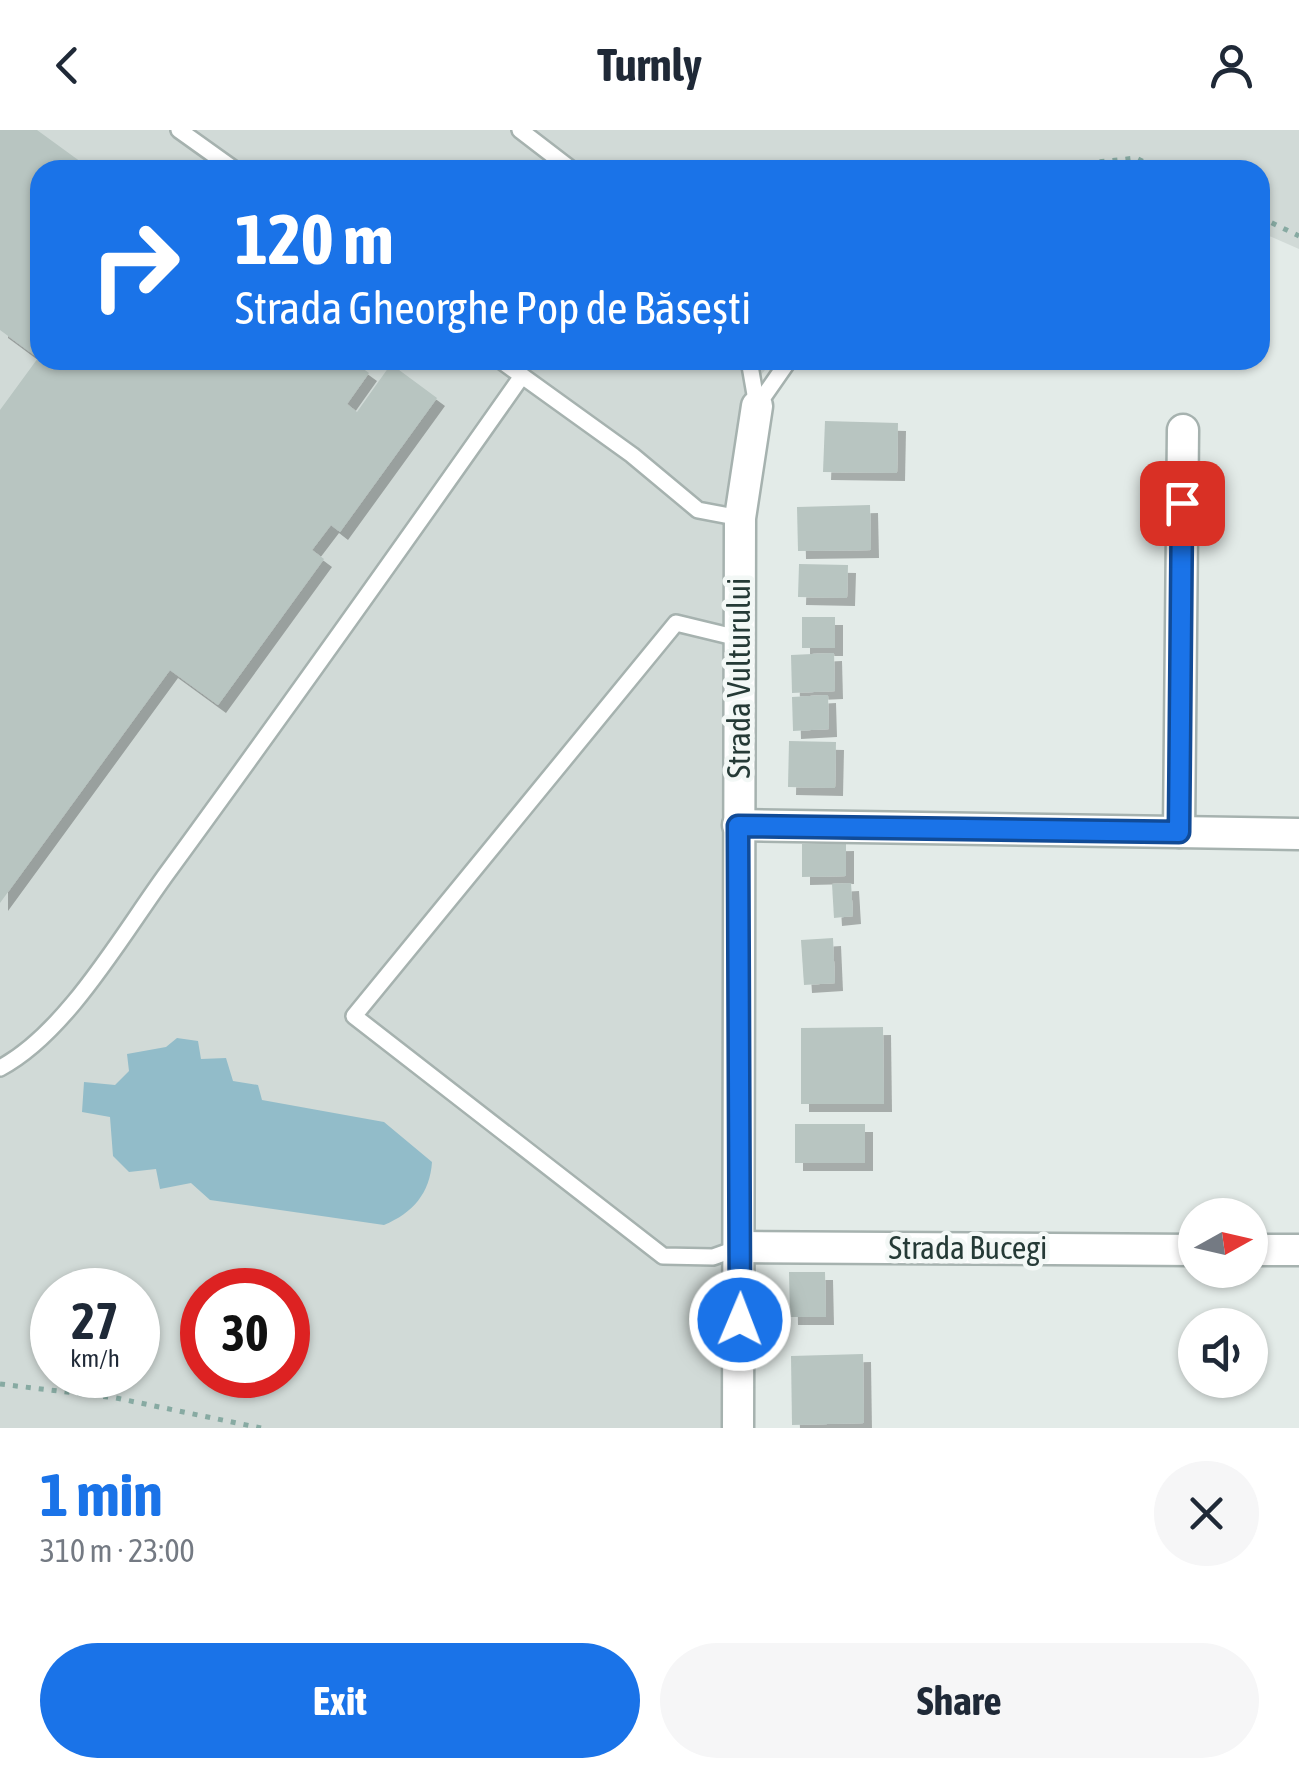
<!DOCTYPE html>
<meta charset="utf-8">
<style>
:root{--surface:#fff;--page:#f6f6f7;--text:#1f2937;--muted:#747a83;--accent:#1a73e8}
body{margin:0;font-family:"Asap Condensed",sans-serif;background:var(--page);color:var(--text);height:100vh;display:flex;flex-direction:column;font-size:38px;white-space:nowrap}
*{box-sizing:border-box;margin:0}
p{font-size:32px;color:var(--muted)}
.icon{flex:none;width:55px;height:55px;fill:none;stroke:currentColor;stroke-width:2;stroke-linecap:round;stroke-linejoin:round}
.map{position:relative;height:1298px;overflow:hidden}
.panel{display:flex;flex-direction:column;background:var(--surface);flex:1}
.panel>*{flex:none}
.hud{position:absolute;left:30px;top:30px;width:1240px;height:210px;border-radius:30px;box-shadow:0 2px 8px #0004;background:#1a73e8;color:#fff;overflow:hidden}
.needle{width:65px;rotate:82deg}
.fabs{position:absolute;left:1178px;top:1068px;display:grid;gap:20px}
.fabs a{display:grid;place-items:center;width:90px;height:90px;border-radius:50%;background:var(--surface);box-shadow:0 2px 8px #0004;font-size:50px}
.speed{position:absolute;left:30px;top:1138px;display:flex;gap:20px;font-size:50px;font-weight:700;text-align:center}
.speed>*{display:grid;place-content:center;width:130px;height:130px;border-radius:50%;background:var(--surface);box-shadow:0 2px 8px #0004;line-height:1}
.speed small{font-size:25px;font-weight:400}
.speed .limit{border:15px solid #d22;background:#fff;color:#111}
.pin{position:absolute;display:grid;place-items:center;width:85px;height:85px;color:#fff;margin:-42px;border-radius:20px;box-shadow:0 5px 15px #0006}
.me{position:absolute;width:110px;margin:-55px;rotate:1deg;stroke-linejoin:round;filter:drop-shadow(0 0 8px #0008)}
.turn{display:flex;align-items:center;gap:35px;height:210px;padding:0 40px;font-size:45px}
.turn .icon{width:130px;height:130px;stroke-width:2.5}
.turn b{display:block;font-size:70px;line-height:85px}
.round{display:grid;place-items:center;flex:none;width:105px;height:105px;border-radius:52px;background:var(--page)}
.summary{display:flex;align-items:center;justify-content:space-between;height:170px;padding:0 40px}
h1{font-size:60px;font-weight:700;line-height:75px;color:var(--accent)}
.action{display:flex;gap:20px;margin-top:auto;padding:20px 40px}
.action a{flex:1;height:115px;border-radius:60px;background:var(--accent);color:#fff;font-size:40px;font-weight:700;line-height:115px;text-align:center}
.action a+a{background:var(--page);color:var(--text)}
header{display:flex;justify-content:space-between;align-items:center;height:130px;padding:0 40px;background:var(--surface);font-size:45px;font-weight:700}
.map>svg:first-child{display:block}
.built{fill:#d1dad7;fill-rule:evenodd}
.water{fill:#92bcc9}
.building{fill:#b8c5c1;filter:url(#shadow)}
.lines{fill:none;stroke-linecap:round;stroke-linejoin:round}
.lane-casing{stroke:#a6b2af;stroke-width:20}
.street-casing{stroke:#a6b2af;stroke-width:35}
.path{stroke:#87aaa2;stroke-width:5;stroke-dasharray:5 8;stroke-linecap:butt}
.lane{stroke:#fff;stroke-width:15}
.street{stroke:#fff;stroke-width:30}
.route-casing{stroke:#114b97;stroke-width:25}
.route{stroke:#1a73e8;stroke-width:18}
.labels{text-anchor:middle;stroke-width:9;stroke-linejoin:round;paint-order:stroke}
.street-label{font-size:32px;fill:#253a36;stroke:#f3f8f6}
</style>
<header><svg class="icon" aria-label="back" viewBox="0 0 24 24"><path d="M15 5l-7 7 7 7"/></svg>Turnly<svg class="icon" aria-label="person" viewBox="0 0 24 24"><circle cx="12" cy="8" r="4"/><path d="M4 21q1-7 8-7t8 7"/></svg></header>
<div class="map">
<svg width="1299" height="1298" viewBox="0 0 1299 1298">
<defs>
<filter id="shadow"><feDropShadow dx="8" dy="8" stdDeviation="0" flood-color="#0004"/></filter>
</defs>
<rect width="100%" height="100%" fill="#e3ebe8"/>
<path class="built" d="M0 0H1299V119L1260 102V40H1123L1103 31 1073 40H40V230H773L742 269 738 1298H0ZM52 1160H138V1245H52ZM202 1160H288V1245H202Z"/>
<path class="water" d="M177 908 198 911 201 929 226 928 233 951 258 955 262 970 384 992 432 1032C430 1063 413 1083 384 1095L210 1070 191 1053 160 1059 156 1039 129 1042 113 1026 110 987 82 982 84 952 115 955 129 941 127 924 166 917Z"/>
<g class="building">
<path d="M0 0H37L92 40H40V230H351L369 243 347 274 357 282 391 234 437 268 340 402 331 395 312 420 324 429 218 575 170 540 0 773V280L38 228 0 200Z"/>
<path d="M825 291 898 293 897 343 823 342Z"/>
<path d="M870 375 871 420 798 421 797 377Z"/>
<path d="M799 434 848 435 847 468 798 467Z"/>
<rect x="802" y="487" width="33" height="31"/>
<path d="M834 523 835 561 792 563 791 525Z"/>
<path d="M828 565 829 599 793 601 792 567Z"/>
<path d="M789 611 836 612 835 658 788 657Z"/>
<path d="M846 713V746L802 747V714Z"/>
<path d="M851 753 853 786 834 788 832 754Z"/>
<path d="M833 808 835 853 804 855 801 810Z"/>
<path d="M883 897 884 974H801V898Z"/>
<rect x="795" y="994" width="70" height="39"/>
<path d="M789 1142H825L826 1187H790Z"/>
<path d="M863 1224 864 1293 792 1295 791 1226Z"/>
</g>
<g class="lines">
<defs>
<g id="lane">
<path d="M179 0 235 40"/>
<path d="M520 0 572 40"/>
<path d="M500 230 632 325 698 380 740 388"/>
<path d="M749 230 757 276"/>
<path d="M757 276 789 230"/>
<path d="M738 508 676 493 354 886 663 1126 713 1127 741 1117"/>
<path d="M0 938C68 902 124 801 170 739 289 576 406 411 522 246"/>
</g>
<g id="street">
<path d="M738 695 1299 704"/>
<path d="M1179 702 1183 300"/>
<path d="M741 1117 1195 1120"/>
<path d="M1250 1120H1299"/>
<path d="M738 1298 740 388 757 276"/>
</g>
</defs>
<use href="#lane" class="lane-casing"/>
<use href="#street" class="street-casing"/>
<g class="path">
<path d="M1022 40 1136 28 1161 40"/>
<path d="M1260 87 1299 106"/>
<path d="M0 1254 116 1268 261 1298"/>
</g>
<use href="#lane" class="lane"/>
<use href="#street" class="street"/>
</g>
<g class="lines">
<defs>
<path id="route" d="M740 1190 738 696 1179 702 1182 373"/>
</defs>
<use href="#route" class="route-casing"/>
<use href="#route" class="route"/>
</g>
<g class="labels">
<g class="street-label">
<text transform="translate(739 548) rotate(-90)" y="11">Strada Vulturului</text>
<text x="968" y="1129">Strada Bucegi</text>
</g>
</g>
</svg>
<div class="fabs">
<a><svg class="needle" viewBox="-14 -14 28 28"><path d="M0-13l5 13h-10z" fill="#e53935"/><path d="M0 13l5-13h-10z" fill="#747a83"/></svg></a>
<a><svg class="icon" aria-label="sound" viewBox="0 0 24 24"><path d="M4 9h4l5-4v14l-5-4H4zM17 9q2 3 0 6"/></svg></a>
</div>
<div class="speed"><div>27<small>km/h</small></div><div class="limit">30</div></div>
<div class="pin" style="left:1182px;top:373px;background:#d93025"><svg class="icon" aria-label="arrive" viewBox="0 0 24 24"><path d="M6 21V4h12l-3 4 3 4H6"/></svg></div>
<svg class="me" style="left:740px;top:1190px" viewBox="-20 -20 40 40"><circle r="17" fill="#1a73e8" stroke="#fff" stroke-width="3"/><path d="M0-11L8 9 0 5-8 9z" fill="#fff"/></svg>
<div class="hud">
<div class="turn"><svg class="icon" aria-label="right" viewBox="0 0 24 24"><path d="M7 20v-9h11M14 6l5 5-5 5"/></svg><div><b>120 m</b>Strada Gheorghe Pop de Băsești</div></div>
</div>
</div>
<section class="panel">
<div class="summary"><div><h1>1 min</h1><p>310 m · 23:00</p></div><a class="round"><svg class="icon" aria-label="close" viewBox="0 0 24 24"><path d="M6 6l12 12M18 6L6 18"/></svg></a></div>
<div class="action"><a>Exit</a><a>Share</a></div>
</section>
